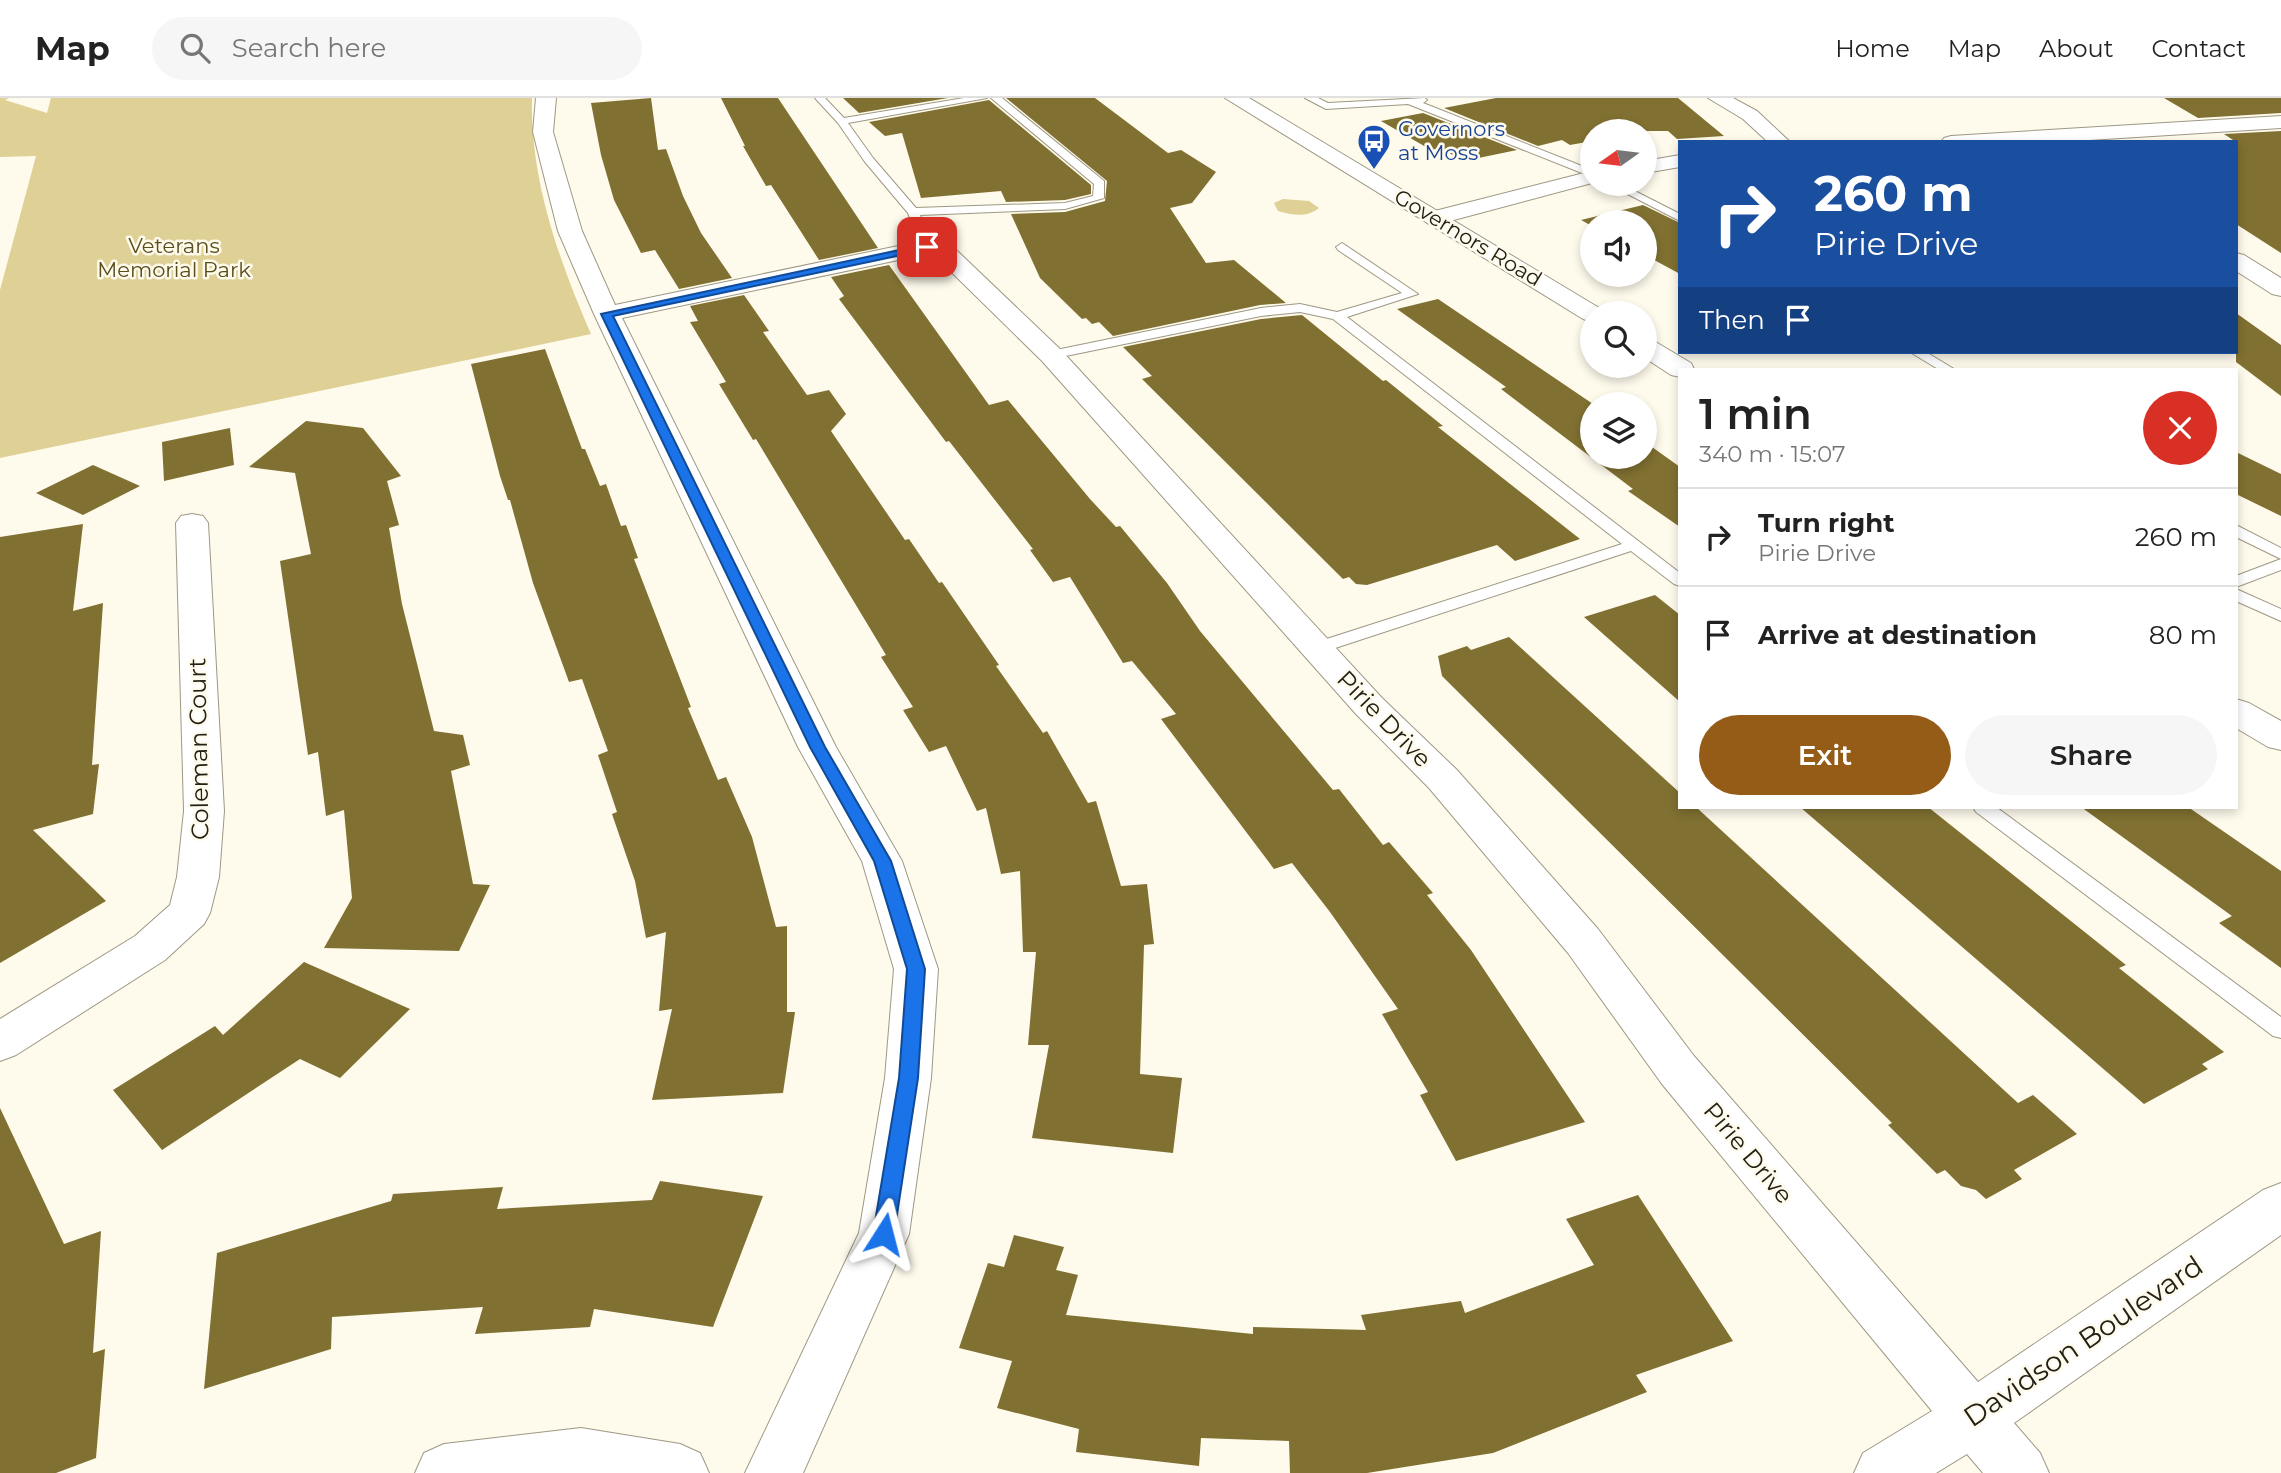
<!DOCTYPE html>
<meta charset="utf-8">
<style>
:root{--surface:#fff;--page:#f6f6f6;--text:#222;--muted:#767676;--line:#e0e0e0;--accent:#955c18}
body{margin:0;font-family:Montserrat,sans-serif;background:var(--page);color:var(--text);height:100vh;display:flex;flex-direction:column;font-size:26px;white-space:nowrap}
*{box-sizing:border-box;margin:0}
p{font-size:23px;color:var(--muted)}
.icon{flex:none;width:38px;height:38px;fill:none;stroke:currentColor;stroke-width:2;stroke-linecap:round;stroke-linejoin:round}
.map{position:relative;flex:1;overflow:hidden}
.details{position:absolute;left:1678px;top:270px;width:560px;height:441px;display:flex;flex-direction:column;background:var(--surface);border-radius:0px;box-shadow:0 4px 10px #0003}
.details>*{flex:none}
.hud{position:absolute;left:1678px;top:42px;width:560px;height:214px;border-radius:0px;box-shadow:0 4px 10px #0003;background:#1a4fa0;color:#fff;overflow:hidden}
.needle{width:46px;rotate:256deg}
.controls{position:absolute;left:1580px;top:21px;display:grid;gap:14px}
.controls a{display:grid;place-items:center;width:77px;height:77px;border-radius:50%;background:var(--surface);box-shadow:0 4px 10px #0003;font-size:35px}
.pin{position:absolute;display:grid;place-items:center;width:60px;height:60px;color:#fff;margin:-30px;border-radius:14px;box-shadow:0 4px 10px #0006}
.me{position:absolute;width:77px;margin:-38px;rotate:9deg;stroke-linejoin:round;filter:drop-shadow(0 0 5px #0008)}
.turn{display:flex;align-items:center;gap:24px;height:147px;padding:0 21px;font-size:32px}
.turn .icon{width:91px;height:91px;stroke-width:2.5}
.turn b{display:block;font-size:49px;line-height:60px}
.then{display:flex;align-items:center;height:66px;padding:0 21px;background:#0003;gap:14px;font-size:26px}
.round{display:grid;place-items:center;flex:none;width:74px;height:74px;border-radius:37px;background:var(--page)}
.overview{display:flex;align-items:center;justify-content:space-between;height:119px;padding:0 21px}
h1{font-size:42px;font-weight:600;line-height:52px}
.button{display:flex;gap:14px;margin-top:auto;padding:14px 21px}
.button a{flex:1;height:80px;border-radius:42px;background:var(--accent);color:#fff;font-size:28px;font-weight:600;line-height:80px;text-align:center}
.button a+a{background:var(--page);color:var(--text)}
ul{padding:0;list-style:none}
li{display:flex;align-items:center;gap:21px;height:98px;padding:0 21px;border-top:2px solid var(--line)}
li div{flex:1}
li b{display:block;font-size:26px}
li em{font-style:normal}
header{display:flex;align-items:center;gap:42px;box-sizing:border-box;height:98px;padding:0 35px;background:var(--surface);border-bottom:2px solid var(--line)}
header strong{font-size:33px}
nav{display:flex;gap:38px;margin-inline-start:auto;font-size:24px}
.search{width:490px;height:63px;background:var(--page);display:flex;align-items:center;gap:18px;box-sizing:border-box;padding:0 24px;border-radius:38px;color:var(--muted);font-size:26px}
.map>svg:first-child{display:block}
.green{fill:#dfd096}
.building{fill:#807031}
.lines{fill:none;stroke-linecap:round;stroke-linejoin:round}
.lane-casing{stroke:#9e9883;stroke-width:2}
.street-casing{stroke:#9e9883;stroke-width:2}
.secondary-casing{stroke:#9e9883;stroke-width:2}
.lane{fill:#fff;fill-rule:evenodd}
.street{fill:#fff;fill-rule:evenodd}
.secondary{fill:#fff;fill-rule:evenodd}
.route{fill:#1a73e8;stroke:#114b97;stroke-width:2}
.labels{text-anchor:middle;stroke-width:5;stroke-linejoin:round;paint-order:stroke}
.far-transit-label{font-size:21px;fill:#164399;stroke:#fefaec;text-anchor:start}
.far-street-label{font-size:21px;fill:#232018;stroke:#fefaec}
.far-park-label{font-size:21px;fill:#5a4e1d;stroke:#fefaec}
.street-label{font-size:24px;fill:#232018;stroke:#fefaec}
.near-street-label{font-size:28px;fill:#232018;stroke:#fefaec}
</style>
<header>
<strong>Map</strong>
<div class="search"><svg class="icon" aria-label="search" viewBox="0 0 24 24"><circle cx="10" cy="10" r="6"/><path d="M15 15l6 6"/></svg>Search here</div>
<nav><a>Home</a><a>Map</a><a>About</a><a>Contact</a></nav>
</header>
<div class="map">
<svg width="2281" height="1375" viewBox="0 0 2281 1375">
<rect width="100%" height="100%" fill="#fefaec"/>
<g class="green">
<path d="M0 0H9L5 2 47 15 51 0H532C530 81 559 163 591 236L0 360V192L36 58 0 59Z"/>
<path d="M1283 101 1309 103 1319 110C1306 120 1293 117 1278 113L1274 105Z"/>
</g>
<g class="building">
<path d="M651 0 658 52 666 51 683 98 701 135 732 180 679 191 655 152 641 155 614 102 601 57 591 5Z"/>
<path d="M721 0H778L878 150 819 162 771 87 766 88 743 48H745Z"/>
<path d="M843 0H948L859 15Z"/>
<path d="M1006 0H1095L1168 55 1181 52 1216 74 1192 105 1170 110 1206 165 1234 162 1286 205 1260 207 1113 238 1099 224 1092 226 1086 220 1082 221 1040 180 1011 116 1065 114 1105 103 1107 83Z"/>
<path d="M1496 0H1678L1724 38 1677 41 1668 33H1592V43L1570 47 1562 42 1538 48 1444 10Z"/>
<path d="M2164 0H2281V15L2198 20Z"/>
<path d="M989 2 1091 87V96L1065 102 1006 104 1001 93 921 100 902 35 885 38 869 24Z"/>
<path d="M1423 15 1517 52 1464 63 1440 50 1431 52 1381 23Z"/>
<path d="M2281 33V155L2236 126V44L2224 36Z"/>
<path d="M1643 107 1680 125V176L1645 157V124H1592V128L1581 122Z"/>
<path d="M889 167 989 307 1008 302 1090 401 1116 429 1120 428 1167 485 1200 533 1333 692 1339 691 1383 747 1389 744 1433 795 1427 797 1471 852 1585 1024 1456 1063 1420 997 1428 994 1382 916 1398 911 1330 814 1292 765 1274 771 1161 621 1176 616 1132 563 1123 565 1070 479 1053 484 1030 452 1033 451 949 343 946 344 839 201 844 198 831 179Z"/>
<path d="M744 197 769 233 763 234 807 297 829 292 846 316 831 333 905 442 909 441 939 485 942 484 999 567 996 568 1043 635 1047 633 1088 705 1096 703 1121 788 1147 786 1154 846 1144 847 1140 976 1182 980 1173 1055 1032 1040 1049 947H1028L1036 854H1023L1020 773 1001 776 986 710 977 713 946 648 929 654 903 612 913 609 881 559 886 557 756 341 753 342 719 286 726 284 690 224 698 223 690 208Z"/>
<path d="M1438 201 1593 306 1592 359H1645V344L1680 369V429L1628 393 1633 391 1501 291 1506 289 1397 211Z"/>
<path d="M2236 215 2281 247V298L2236 264Z"/>
<path d="M1302 217 1383 283 1386 282 1443 328 1438 329 1580 441 1515 463 1497 447 1367 487 1356 486 1349 479 1343 481 1142 281 1152 278 1123 249 1261 221Z"/>
<path d="M545 251 582 351H585L600 388 606 386 621 428 626 427 638 460 634 461 691 609 688 610 718 682 726 679 752 739 776 829 787 828V914H795L783 995 652 1002 672 911 659 913 666 834 646 840 635 783 612 716 617 714 598 657 608 653 582 581 569 584 533 485 510 402H508L500 378 471 266Z"/>
<path d="M306 323 363 330 401 378 387 383 399 427 389 430 402 506 434 633 463 637 470 667 451 673 473 786 490 787 459 853 324 850 352 800 344 712 326 718 318 654 308 657 280 463 311 456 295 375 249 369Z"/>
<path d="M230 330 234 367 164 383 162 344Z"/>
<path d="M2236 354 2281 376V418L2236 396Z"/>
<path d="M93 367 140 388 83 417 36 395Z"/>
<path d="M83 426 73 513 103 505 92 667 99 666 93 716 33 732 106 803 0 865V439Z"/>
<path d="M1655 497 1680 517V604L1584 519Z"/>
<path d="M1509 539 1680 695V709H1696L2018 1005 2033 997 2077 1036 2014 1072 2022 1081 1986 1101 1976 1092 1961 1088 1945 1072 1937 1076 1888 1027 1892 1025 1442 578 1438 558 1467 548 1471 552Z"/>
<path d="M1800 709H1928L2126 867 2119 870 2224 954 2202 966 2208 971 2144 1006Z"/>
<path d="M2081 709H2188L2281 773V870L2219 825 2232 818Z"/>
<path d="M304 864 410 911 340 980 300 961 162 1052 113 992 215 928 223 937Z"/>
<path d="M0 1010 64 1146 101 1133 93 1255 105 1251 96 1360 56 1375H0Z"/>
<path d="M660 1083 763 1098 713 1229 594 1211 590 1229 475 1236 483 1209 332 1219 331 1251 204 1291 217 1155 391 1103 393 1096 503 1089 497 1111 652 1102Z"/>
<path d="M1638 1097 1733 1243 1636 1277 1647 1294 1493 1355 1367 1375H1290L1289 1343 1201 1340 1199 1368 1076 1354 1079 1331 997 1310 1012 1263 959 1250 988 1165 1004 1169 1014 1137 1064 1149 1056 1172 1078 1177 1066 1217 1253 1236V1229L1366 1232 1361 1217 1461 1203 1465 1215 1594 1167 1566 1121Z"/>
</g>
<g class="lines">
<defs>
<g id="lane">
<path d="M815 0H825L844 20 964 0H987L848 25 873 60 916 110 1065 105 1093 98 1094 86 991 0H1002L1104 83V100L1065 111 920 117 933 149 923 152 908 115 865 64 838 25Z"/>
<path d="M1305 0H1318L1328 5 1425 0 1427 2 1423 5 1592 72V79L1408 6 1326 11Z"/>
<path d="M1608 86H1621L1680 116V123Z"/>
<path d="M1342 145 1418 196 1347 219 1680 475V488L1674 486 1631 453 1323 554H1311L1308 550 1311 546 1622 446 1333 221 1300 214 1261 218 1051 261 1044 257 1051 253 1261 210 1300 206 1337 214 1402 195 1338 152 1336 149Z"/>
<path d="M1910 254H1926L1954 271H1938Z"/>
<path d="M2236 427 2281 450V461L2236 439Z"/>
<path d="M2281 461V472L2236 489V478Z"/>
<path d="M2236 491 2281 511V523L2236 503Z"/>
<path d="M1973 709H1996L2281 919V940L2273 938 1976 714Z"/>
</g>
<g id="street">
<path d="M536 0H556L553 34 582 133 615 207 927 142 951 147 1060 251 1382 600 1457 672 1598 831 1694 958 1978 1284 2263 1092 2281 1085V1137L2014 1325 2040 1355 2049 1375H1983L1967 1356 1936 1375H1854L1863 1355 1932 1313 1662 986 1568 855 1429 690 1356 616 1042 263 935 158 927 156 622 220 836 649 902 763 938 871 931 980 909 1136 803 1375H745L859 1135 885 980 894 871 862 763 798 649 594 216 558 133 533 34Z"/>
<path d="M1708 0H1733L1757 13 1790 44H1768L1743 21Z"/>
<path d="M2281 18V30L2057 44H1941L1944 40 1951 38Z"/>
<path d="M1680 57V69L1645 75V63Z"/>
<path d="M1592 73V85L1435 127 1427 125 1424 120 1427 115Z"/>
<path d="M2236 155 2244 157 2281 180V198L2272 196 2236 173Z"/>
<path d="M192 416 203 418 208 425 224 713 219 779 210 815 204 826 165 862 16 957 0 963V921L135 838 170 807 177 779 184 713 176 425 181 418Z"/>
<path d="M581 1330 680 1346 700 1355 709 1375H415L424 1355 444 1346Z"/>
</g>
<g id="secondary">
<path d="M1225 0H1249L1601 211 1604 215H1592V224L1583 221Z"/>
<path d="M1645 241 1654 243 1691 265 1694 271H1680V279L1671 277 1645 260Z"/>
<path d="M2236 601 2249 605 2281 623V652L2268 649 2236 630Z"/>
</g>
</defs>
<use href="#lane" class="lane-casing"/>
<use href="#street" class="street-casing"/>
<use href="#secondary" class="secondary-casing"/>
<use href="#lane" class="lane"/>
<use href="#street" class="street"/>
<use href="#secondary" class="secondary"/>
</g>
<path class="route" d="M927 146 930 147V151L613 218 825 649 891 763 925 871 918 980 894 1136 891 1143 884 1146 876 1143 873 1136 899 980 907 871 874 763 810 649 601 216Z"/>
<defs>
<symbol id="bus-pin" viewBox="-11 -11 22 30"><path d="M0 17L-7.5 6A9.5 9.5 0 1 1 7.5 6Z" fill="#1a4fb4" stroke="#fefaec"/><path d="M-5-6H5V4H4V6H2V4H-2V6H-4V4H-5ZM-3.5-4V0h7V-4ZM-3.5 1.2v1.5H-2V1.2ZM2 1.2v1.5H3.5V1.2Z" fill="#fff"/></symbol>
</defs>
<g fill-rule="evenodd">
<use href="#bus-pin" x="1355" y="24" width="38" height="52"/>
</g>
<g class="labels">
<g class="far-transit-label">
<text x="1398" y="38">Governors<tspan x="1398" dy="24">at Moss</tspan></text>
</g>
<g class="far-street-label">
<text transform="translate(1468 140) rotate(31)" y="7">Governors Road</text>
</g>
<g class="far-park-label">
<text x="174" y="155">Veterans<tspan x="174" dy="24">Memorial Park</tspan></text>
</g>
<g class="street-label">
<text transform="translate(1384 621) rotate(46)" y="8">Pirie Drive</text>
<text transform="translate(199 651) rotate(-91)" y="8">Coleman Court</text>
<text transform="translate(1748 1055) rotate(50)" y="8">Pirie Drive</text>
</g>
<g class="near-street-label">
<text transform="translate(2083 1243) rotate(-34)" y="10">Davidson Boulevard</text>
</g>
</g>
</svg>
<div class="controls">
<a><svg class="needle" viewBox="-14 -14 28 28"><path d="M0-13l5 13h-10z" fill="#e53935"/><path d="M0 13l5-13h-10z" fill="#767676"/></svg></a>
<a><svg class="icon" aria-label="sound" viewBox="0 0 24 24"><path d="M4 9h4l5-4v14l-5-4H4zM17 9q2 3 0 6"/></svg></a>
<a><svg class="icon" aria-label="search" viewBox="0 0 24 24"><circle cx="10" cy="10" r="6"/><path d="M15 15l6 6"/></svg></a>
<a><svg class="icon" aria-label="layers" viewBox="0 0 24 24"><path d="M12 4l9 5-9 5-9-5zM3 14l9 5 9-5"/></svg></a>
</div>
<div class="pin" style="left:927px;top:149px;background:#d93025"><svg class="icon" aria-label="arrive" viewBox="0 0 24 24"><path d="M6 21V4h12l-3 4 3 4H6"/></svg></div>
<svg class="me" style="left:884px;top:1136px" viewBox="-20 -20 40 40"><path d="M0-17L14 15 0 8-14 15z" fill="#1a73e8" stroke="#fff" stroke-width="4"/></svg>
<div class="hud">
<div class="turn"><svg class="icon" aria-label="right" viewBox="0 0 24 24"><path d="M7 20v-9h11M14 6l5 5-5 5"/></svg><div><b>260 m</b>Pirie Drive</div></div>
<div class="then">Then<svg class="icon" aria-label="arrive" viewBox="0 0 24 24"><path d="M6 21V4h12l-3 4 3 4H6"/></svg></div>
</div>
<section class="details">
<div class="overview"><div><h1>1 min</h1><p>340 m · 15:07</p></div><a class="round" style="background:#d93025;color:#fff"><svg class="icon" aria-label="close" viewBox="0 0 24 24"><path d="M6 6l12 12M18 6L6 18"/></svg></a></div>
<ul>
<li><svg class="icon" aria-label="right" viewBox="0 0 24 24"><path d="M7 20v-9h11M14 6l5 5-5 5"/></svg><div><b>Turn right</b><p>Pirie Drive</p></div><em>260 m</em></li>
<li><svg class="icon" aria-label="arrive" viewBox="0 0 24 24"><path d="M6 21V4h12l-3 4 3 4H6"/></svg><div><b>Arrive at destination</b></div><em>80 m</em></li>
</ul>
<div class="button"><a>Exit</a><a>Share</a></div>
</section>
</div>
